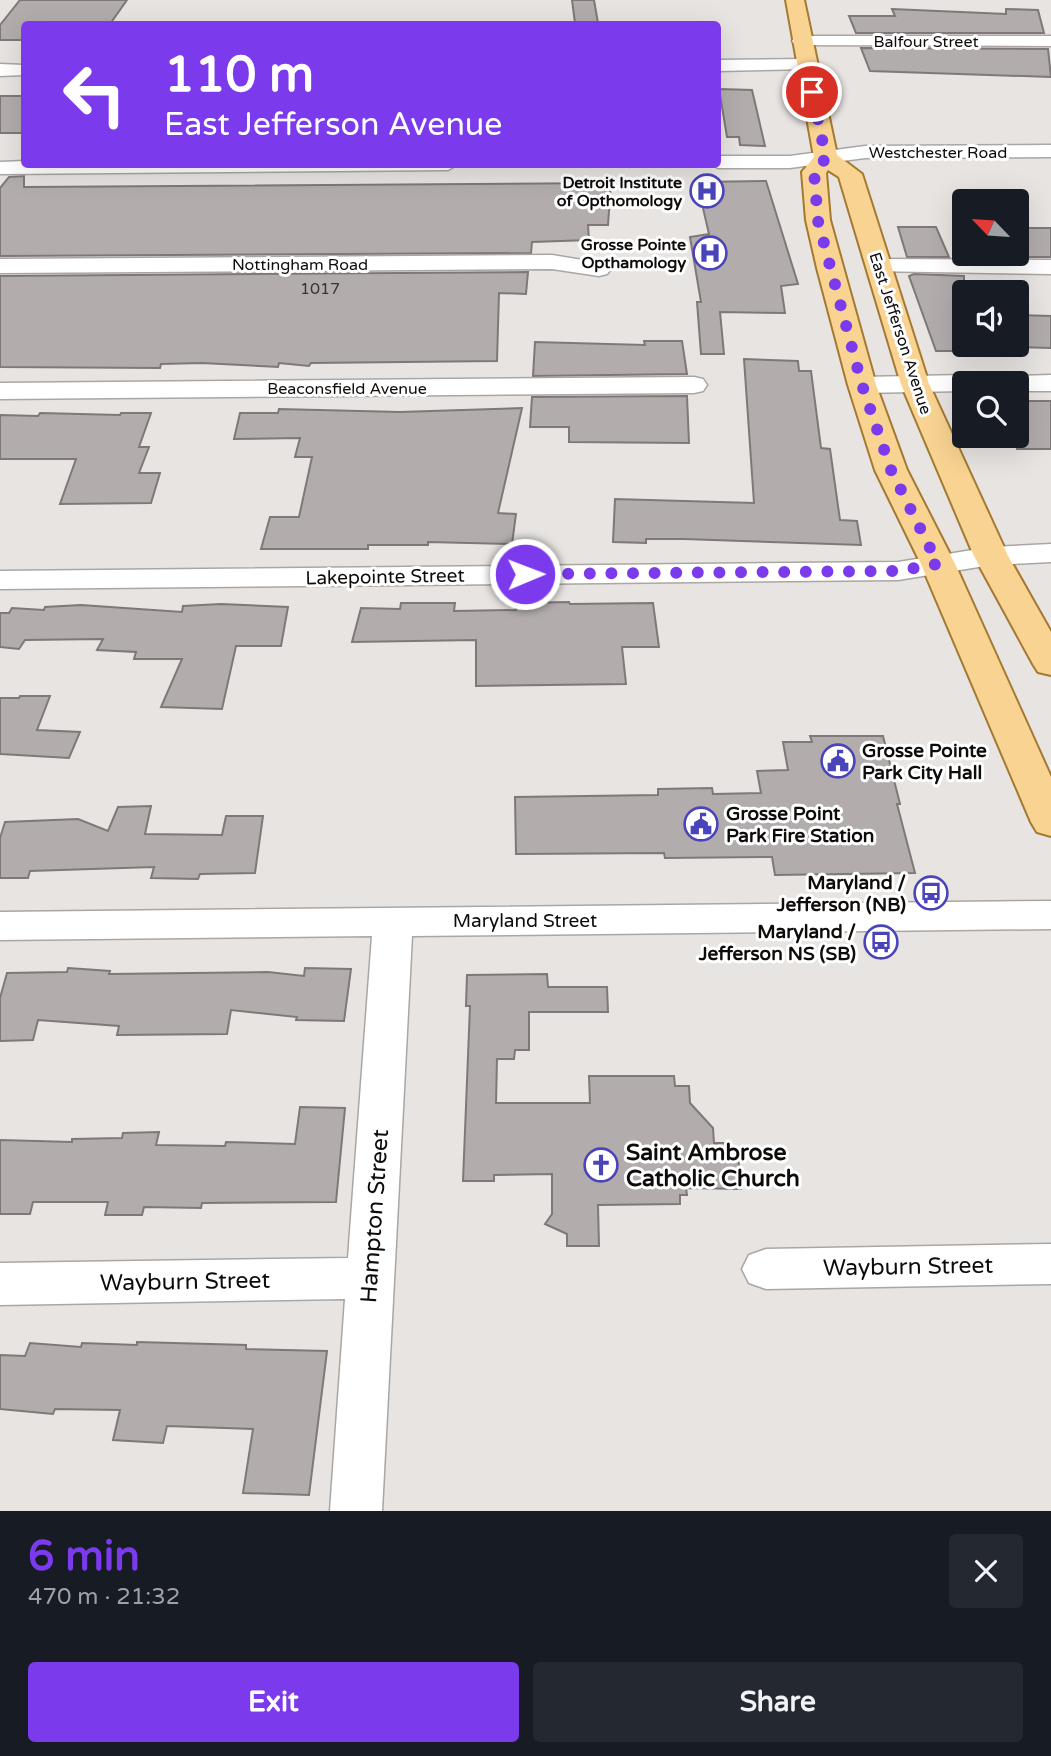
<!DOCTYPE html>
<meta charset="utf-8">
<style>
:root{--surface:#171b24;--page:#242831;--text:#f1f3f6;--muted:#9ea1a6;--accent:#7c3aed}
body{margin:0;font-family:"Varela Round",sans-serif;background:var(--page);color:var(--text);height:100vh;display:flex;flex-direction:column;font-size:26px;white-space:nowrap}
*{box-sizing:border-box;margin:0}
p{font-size:23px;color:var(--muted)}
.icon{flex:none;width:38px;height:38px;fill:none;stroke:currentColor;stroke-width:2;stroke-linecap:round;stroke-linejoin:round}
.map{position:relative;height:1511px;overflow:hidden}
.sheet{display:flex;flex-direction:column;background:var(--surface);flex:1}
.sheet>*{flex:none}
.hud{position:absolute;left:21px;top:21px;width:700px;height:147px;border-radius:7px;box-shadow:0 7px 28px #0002;background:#7c3aed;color:#fff;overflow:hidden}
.needle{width:46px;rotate:295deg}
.controls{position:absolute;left:952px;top:189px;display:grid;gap:14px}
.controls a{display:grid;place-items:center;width:77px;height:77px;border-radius:7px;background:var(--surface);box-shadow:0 7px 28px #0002;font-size:35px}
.pin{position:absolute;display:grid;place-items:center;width:60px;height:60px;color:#fff;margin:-30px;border:4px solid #fff;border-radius:50%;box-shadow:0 2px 7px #0007}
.me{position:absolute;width:77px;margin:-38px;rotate:89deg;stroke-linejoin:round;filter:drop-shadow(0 0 5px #0008)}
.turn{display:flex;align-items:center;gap:24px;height:147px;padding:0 28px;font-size:32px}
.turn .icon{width:91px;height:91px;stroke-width:2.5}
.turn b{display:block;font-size:49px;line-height:60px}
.round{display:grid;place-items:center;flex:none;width:74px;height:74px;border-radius:7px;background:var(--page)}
.head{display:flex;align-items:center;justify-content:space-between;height:119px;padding:0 28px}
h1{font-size:42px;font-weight:800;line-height:52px;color:var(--accent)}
.cta{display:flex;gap:14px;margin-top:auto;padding:14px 28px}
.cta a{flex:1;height:80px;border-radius:7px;background:var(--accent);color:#fff;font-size:28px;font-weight:800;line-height:80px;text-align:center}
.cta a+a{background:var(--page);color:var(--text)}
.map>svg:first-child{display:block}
.building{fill:#b2adac;stroke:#7e7978;stroke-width:2}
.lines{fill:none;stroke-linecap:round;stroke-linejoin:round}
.minor-casing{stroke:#aaa6a3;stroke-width:3}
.major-casing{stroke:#a47a32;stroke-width:4}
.minor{fill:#fff;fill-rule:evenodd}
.major{fill:#f8d391;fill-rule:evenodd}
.route{stroke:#7c3aed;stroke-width:12;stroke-dasharray:0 21.6}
.labels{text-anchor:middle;stroke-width:6;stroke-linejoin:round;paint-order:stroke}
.far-street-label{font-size:16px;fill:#0e0c0b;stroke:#fff}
.far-poi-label{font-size:16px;font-weight:bold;fill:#0e0c0b;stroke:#fff;text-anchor:end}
.number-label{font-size:16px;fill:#373433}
.street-label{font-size:19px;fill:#0e0c0b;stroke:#fff}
.poi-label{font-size:19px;font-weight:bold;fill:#0e0c0b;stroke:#fff;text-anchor:start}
.near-poi-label{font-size:23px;font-weight:bold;fill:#0e0c0b;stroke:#fff;text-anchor:start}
.near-street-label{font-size:23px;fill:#0e0c0b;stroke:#fff}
</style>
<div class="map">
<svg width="1051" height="1511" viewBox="0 0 1051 1511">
<rect width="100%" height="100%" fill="#e8e4e1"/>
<g class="building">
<path d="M20 0H127L110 24H24V40H0V25Z"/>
<path d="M572 0H594L598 23H575Z"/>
<path d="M892 9 1006 14V9L1038 10 1044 33H856L849 16H895Z"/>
<path d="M861 48 1048 49 1051 77 870 71Z"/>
<path d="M719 89 752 90 765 146 740 145 739 137H727Z"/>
<rect x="0" y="96" width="24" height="37"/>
<path d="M24 176V187L611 183 608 225H588L589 240 532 242 531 253 0 256V188L9 177Z"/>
<path d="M766 181 798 284 781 286 785 313 720 312 724 354H701L697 302H701L690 237 709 234 697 182Z"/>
<path d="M898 227H936L949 257H907Z"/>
<path d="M1017 228H1051V257H1025L1017 243Z"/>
<path d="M528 272 526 294 499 293 497 361 311 363 309 366 279 363 278 367 202 363 161 364 160 368 0 367V276Z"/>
<path d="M914 274 964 276V351H936L909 276Z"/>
<path d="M1017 315 1051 316V348L1017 347Z"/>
<path d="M644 341H682L687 374 533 376 535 342 645 345Z"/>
<path d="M744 359 798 361 799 371H811L821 448 830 449 840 520 857 521 861 545 684 539H646V543L613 542 615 499 754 503Z"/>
<path d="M687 396 689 443 569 442V427H530L532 397Z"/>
<rect x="1017" y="401" width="34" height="48"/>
<path d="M522 408 498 513 516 514 512 544 428 542V545H368V549H261L270 517H299L312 457H295L300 438 234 439 240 413H278L279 409 400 412Z"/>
<path d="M40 413 120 415 121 413H151L139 447H149L139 473H160L151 503 60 504 76 459H0V415L38 416Z"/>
<path d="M569 602 570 604 653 603 659 647H622L626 684 476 686V640L352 642 361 608 400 609 401 603H455L454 611 516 610V603Z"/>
<path d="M221 604 288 607 281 646H236L222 709 161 707 182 659H134L136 652 97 650 103 639 25 640 19 649 0 647V613H9L12 608 44 610 45 607 81 605 182 612 183 606Z"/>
<path d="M20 696H50L37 730 80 732 69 758 0 754V698H19Z"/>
<path d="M810 736H883L900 804H897L915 873 775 875 772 857 665 858 664 853 516 854 515 797 658 795V789L712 788 713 794 761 793 757 771 788 770 783 742H812Z"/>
<path d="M151 806 145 834 222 835 226 816H263L255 873 200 874 198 879 151 878 154 867 30 871 28 878H0V838L5 822 78 819 108 831 118 807Z"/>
<path d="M68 968 110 971 109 974 268 972 304 976 305 968 351 969 344 1021 296 1020 297 1017 231 1010 227 1034 117 1035 119 1026 38 1020 33 1040 0 1041V998L7 973 67 972Z"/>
<path d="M547 974 548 987H607L608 1012H529V1050H515L514 1059H497L496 1103H590L589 1076H674L675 1086H689L690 1103 713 1128 714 1143H727V1155H738L741 1189 686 1188 687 1195H680V1204L598 1205 599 1246H567V1234L545 1224 552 1214V1174L494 1175V1181H463L470 1006H466L467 975Z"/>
<path d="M300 1107 345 1108 336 1202 202 1203 201 1208 144 1207 142 1215H105L108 1202H33L30 1214H0V1140L72 1142V1139L122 1138 123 1133 159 1132 156 1145 225 1146 226 1142 295 1144Z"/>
<path d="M137 1342 246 1345V1349L327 1351 309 1495 243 1493 253 1429 167 1426 163 1443 113 1440 120 1410 55 1409 53 1414 0 1409V1355L25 1356 30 1343 81 1347 82 1343 137 1345Z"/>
</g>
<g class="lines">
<defs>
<g id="minor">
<path d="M801 36H1051V46L795 45 792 41 795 37Z"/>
<path d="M806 59 815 65 813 69 718 71V60Z"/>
<path d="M0 64 24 65V75L0 76Z"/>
<path d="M1051 145V157L865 158 790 168H718L709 164H718V156H790L865 146Z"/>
<path d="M24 161V164H458L448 170 0 174V162Z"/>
<path d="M552 255 607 264 611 269 607 274 599 276 552 269 0 273V259Z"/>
<path d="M878 259 1051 260V274L870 271 866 266 870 261Z"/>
<path d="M964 375 973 377 1051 375V391H1017V383H964V391L862 393 853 391 849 385 853 379 862 377Z"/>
<path d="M694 377 703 379 707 385 703 391 694 393 0 399V383Z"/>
<path d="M1051 544V562L991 565 898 580 0 589V571L898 562 991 547Z"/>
<path d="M1051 901V929L412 936 382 1511H330L345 1299 0 1305V1263L348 1258 372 936 0 940V912Z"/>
<path d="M1051 1244V1284L766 1289 749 1283 742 1269 749 1255 766 1249Z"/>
</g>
<path id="major" d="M786 0H804L837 155 862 174 929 384 1008 556 1051 632V675L1038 672 1033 664 974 556 901 384 839 177 828 170 826 173 830 220 876 385 907 470 955 564 1051 777V836L1037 832 1031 822 921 564 875 470 848 385 817 268 806 220 802 172 814 157Z"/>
</defs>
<use href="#minor" class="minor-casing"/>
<use href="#major" class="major-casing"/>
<use href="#minor" class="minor"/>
<use href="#major" class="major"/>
</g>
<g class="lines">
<path class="route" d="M525 574 898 571 938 564 891 470 862 385 818 221 814 172 826 158 812 92"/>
</g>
<defs>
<symbol id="hospital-ring" viewBox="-11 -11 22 22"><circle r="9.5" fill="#fff" stroke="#4944ba" stroke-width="1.5"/><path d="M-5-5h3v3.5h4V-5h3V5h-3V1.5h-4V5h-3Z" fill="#4944ba"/></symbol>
<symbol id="civic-ring" viewBox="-11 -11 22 22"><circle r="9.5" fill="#fff" stroke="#4944ba" stroke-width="1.5"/><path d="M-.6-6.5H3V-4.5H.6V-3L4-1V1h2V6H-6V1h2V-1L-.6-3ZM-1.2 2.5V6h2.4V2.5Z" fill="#4944ba"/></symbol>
<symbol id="bus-ring" viewBox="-11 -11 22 22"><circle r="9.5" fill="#fff" stroke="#4944ba" stroke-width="1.5"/><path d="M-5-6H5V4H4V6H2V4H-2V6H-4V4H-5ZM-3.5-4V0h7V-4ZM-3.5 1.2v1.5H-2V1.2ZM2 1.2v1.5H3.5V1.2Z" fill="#4944ba"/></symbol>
<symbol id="church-ring" viewBox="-11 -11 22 22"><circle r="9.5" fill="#fff" stroke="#4944ba" stroke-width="1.5"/><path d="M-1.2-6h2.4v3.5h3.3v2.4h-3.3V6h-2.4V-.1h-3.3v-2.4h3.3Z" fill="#4944ba"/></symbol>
</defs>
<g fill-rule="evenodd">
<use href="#hospital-ring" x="688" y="172" width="38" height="38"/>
<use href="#hospital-ring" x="691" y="234" width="38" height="38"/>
<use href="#civic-ring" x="819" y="742" width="38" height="38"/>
<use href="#civic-ring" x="682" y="805" width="38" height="38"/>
<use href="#bus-ring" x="912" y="874" width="38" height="38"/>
<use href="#bus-ring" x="862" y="923" width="38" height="38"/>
<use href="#church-ring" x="582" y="1146" width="38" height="38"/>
</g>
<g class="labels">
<g class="far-street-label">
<text x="926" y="47">Balfour Street</text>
<text x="938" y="158">Westchester Road</text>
<text x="300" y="270">Nottingham Road</text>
<text transform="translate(901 333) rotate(72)" y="6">East Jefferson Avenue</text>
<text x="347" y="394">Beaconsfield Avenue</text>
</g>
<g class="far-poi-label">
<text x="682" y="188">Detroit Institute<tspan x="682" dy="18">of Opthomology</tspan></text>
<text x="686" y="250">Grosse Pointe<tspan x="686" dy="18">Opthamology</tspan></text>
</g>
<g class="number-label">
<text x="320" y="294">1017</text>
</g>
<g class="street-label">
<text transform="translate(385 576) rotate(-1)" y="7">Lakepointe Street</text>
<text x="525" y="927">Maryland Street</text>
</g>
<g class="poi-label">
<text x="862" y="757">Grosse Pointe<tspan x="862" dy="22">Park City Hall</tspan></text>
<text x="726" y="820">Grosse Point<tspan x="726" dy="22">Park Fire Station</tspan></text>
<text x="906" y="889" text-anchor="end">Maryland /<tspan x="906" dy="22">Jefferson (NB)</tspan></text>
<text x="856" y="938" text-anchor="end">Maryland /<tspan x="856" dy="22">Jefferson NS (SB)</tspan></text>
</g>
<g class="near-poi-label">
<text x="626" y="1160">Saint Ambrose<tspan x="626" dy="26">Catholic Church</tspan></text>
</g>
<g class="near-street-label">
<text transform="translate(374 1216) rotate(-86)" y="8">Hampton Street</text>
<text transform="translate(908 1266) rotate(-1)" y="8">Wayburn Street</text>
<text transform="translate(185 1281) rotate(-1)" y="8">Wayburn Street</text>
</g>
</g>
</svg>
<div class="controls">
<a><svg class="needle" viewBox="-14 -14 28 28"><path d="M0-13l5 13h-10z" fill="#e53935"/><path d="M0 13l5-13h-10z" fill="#9ea1a6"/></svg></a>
<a><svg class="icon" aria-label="sound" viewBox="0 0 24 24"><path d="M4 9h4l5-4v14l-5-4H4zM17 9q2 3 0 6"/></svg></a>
<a><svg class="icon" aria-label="search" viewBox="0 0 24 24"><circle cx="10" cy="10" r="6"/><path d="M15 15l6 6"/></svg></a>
</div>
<div class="pin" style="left:812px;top:92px;background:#d93025"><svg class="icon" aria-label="arrive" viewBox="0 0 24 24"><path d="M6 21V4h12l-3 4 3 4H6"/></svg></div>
<svg class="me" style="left:525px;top:574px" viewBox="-20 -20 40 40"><circle r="17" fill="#7c3aed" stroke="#fff" stroke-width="3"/><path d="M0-11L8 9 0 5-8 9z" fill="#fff"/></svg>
<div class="hud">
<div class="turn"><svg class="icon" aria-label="left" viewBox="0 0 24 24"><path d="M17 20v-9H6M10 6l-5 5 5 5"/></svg><div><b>110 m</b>East Jefferson Avenue</div></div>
</div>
</div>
<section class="sheet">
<div class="head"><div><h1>6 min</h1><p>470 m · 21:32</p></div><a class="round"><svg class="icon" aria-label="close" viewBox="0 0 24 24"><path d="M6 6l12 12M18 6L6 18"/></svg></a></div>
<div class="cta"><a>Exit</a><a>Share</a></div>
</section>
